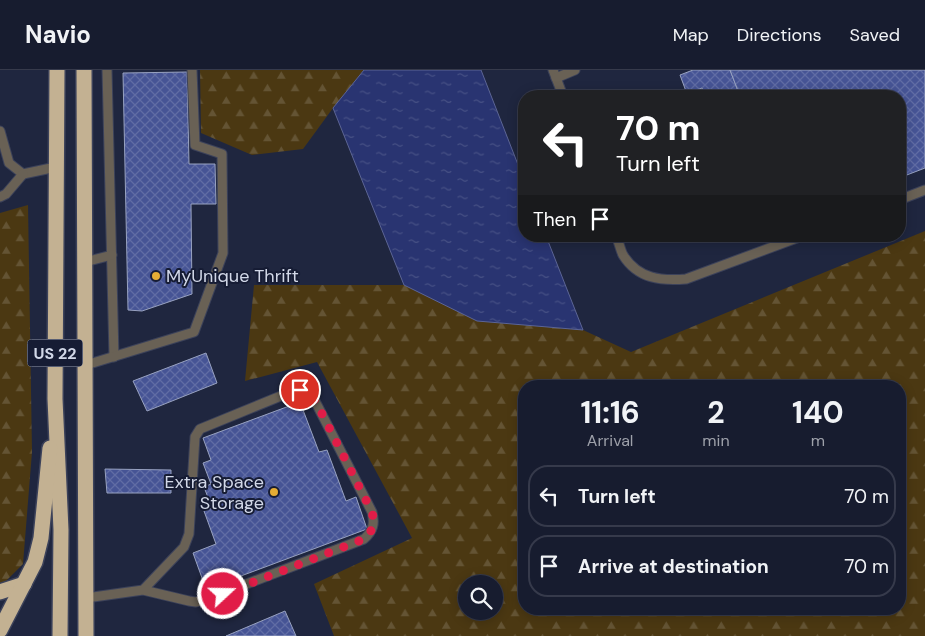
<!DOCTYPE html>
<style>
:root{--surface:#171c2f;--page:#202537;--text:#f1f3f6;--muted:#9ea1aa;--line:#363a4b}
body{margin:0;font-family:"DM Sans",sans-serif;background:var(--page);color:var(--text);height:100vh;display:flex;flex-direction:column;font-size:19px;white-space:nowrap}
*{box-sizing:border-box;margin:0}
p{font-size:16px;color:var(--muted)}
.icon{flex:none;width:28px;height:28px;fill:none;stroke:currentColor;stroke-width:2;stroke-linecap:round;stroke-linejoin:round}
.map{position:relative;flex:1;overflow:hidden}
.details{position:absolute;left:518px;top:310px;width:388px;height:235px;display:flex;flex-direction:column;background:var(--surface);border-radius:20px;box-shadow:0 2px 12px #0003,0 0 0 1px var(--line)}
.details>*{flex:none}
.banner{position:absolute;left:518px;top:20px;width:388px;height:152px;border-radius:20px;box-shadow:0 2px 12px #0003,0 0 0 1px var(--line);background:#202124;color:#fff;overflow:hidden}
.fabs{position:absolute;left:458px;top:505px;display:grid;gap:10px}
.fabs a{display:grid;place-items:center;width:45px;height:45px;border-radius:50%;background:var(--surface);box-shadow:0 2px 12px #0003,0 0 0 1px var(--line);font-size:25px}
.pin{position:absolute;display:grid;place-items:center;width:42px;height:42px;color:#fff;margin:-21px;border:2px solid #fff;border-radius:50%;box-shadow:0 1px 5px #0007}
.me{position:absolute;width:55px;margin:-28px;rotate:69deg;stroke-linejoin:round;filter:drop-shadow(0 0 4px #0008)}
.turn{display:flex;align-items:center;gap:18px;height:105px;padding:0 15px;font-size:22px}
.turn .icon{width:65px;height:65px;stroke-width:2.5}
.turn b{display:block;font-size:35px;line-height:42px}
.then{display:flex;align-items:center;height:48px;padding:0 15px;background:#0003;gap:10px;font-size:19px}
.eta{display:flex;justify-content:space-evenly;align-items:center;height:85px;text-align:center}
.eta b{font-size:30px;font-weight:700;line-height:35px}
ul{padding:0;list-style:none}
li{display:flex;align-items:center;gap:15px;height:62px;margin:0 10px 8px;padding:0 5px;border:2px solid var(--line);border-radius:20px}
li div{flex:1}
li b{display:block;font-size:19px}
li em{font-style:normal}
header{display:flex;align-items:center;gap:30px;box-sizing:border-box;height:70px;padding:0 25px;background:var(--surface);border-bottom:1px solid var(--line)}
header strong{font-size:24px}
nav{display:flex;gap:28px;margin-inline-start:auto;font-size:18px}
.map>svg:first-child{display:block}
.forest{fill:url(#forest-firs);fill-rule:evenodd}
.water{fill:url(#water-ripples);stroke:#5c6595}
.building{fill:url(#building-cross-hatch);stroke:#98a2c1}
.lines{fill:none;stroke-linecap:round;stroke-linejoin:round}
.lane-casing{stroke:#3c425a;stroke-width:11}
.highway-casing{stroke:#3c425a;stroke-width:18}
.lane{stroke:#696155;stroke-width:9}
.highway{stroke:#c3b192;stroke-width:15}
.route{stroke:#e11d48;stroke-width:9;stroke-dasharray:0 16.2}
.poi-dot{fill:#e5ad35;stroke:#161c34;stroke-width:2}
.labels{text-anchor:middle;stroke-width:4;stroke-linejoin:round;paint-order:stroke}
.shield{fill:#161c34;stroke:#9aa0b2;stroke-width:1}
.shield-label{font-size:16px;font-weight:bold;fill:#d2d8e8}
.poi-label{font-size:18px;fill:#d2d8e8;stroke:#161c34;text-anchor:start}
</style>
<header>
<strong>Navio</strong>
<nav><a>Map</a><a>Directions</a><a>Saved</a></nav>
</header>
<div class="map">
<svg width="925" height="566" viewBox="0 0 925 566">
<defs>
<pattern id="forest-firs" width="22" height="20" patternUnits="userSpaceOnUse" patternTransform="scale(1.25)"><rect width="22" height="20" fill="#4b3812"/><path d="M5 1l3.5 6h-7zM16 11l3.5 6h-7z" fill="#645434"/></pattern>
<pattern id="water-ripples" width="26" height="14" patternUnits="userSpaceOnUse" patternTransform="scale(1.25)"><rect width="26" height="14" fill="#293471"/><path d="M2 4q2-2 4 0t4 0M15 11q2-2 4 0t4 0" fill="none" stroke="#475185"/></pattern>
<pattern id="building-cross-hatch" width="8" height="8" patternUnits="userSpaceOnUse" patternTransform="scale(1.25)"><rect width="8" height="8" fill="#465495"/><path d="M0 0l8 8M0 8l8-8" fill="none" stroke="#606ca4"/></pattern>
</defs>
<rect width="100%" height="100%" fill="#1f263f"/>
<g class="forest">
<path d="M200 0H364L333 38 303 79 252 85 201 63Z"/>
<path d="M28 135 32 382 23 494 0 517V143Z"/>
<path d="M925 161V566H334L314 514 412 468 317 292 245 311 254 215H404L477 251 583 260 631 282ZM524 316H899V539H524ZM466 514H494V541H466Z"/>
</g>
<path class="water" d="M364 0H481L524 110V166H546L583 260 477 251 404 215 333 38Z"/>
<g class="building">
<path d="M693 0H730L740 26H705L702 18 687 24 680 5Z"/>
<path d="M730 0H925V98L899 108V26H740Z"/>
<path d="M187 2 189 94H215L216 134H191L192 224 142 241 128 240 123 3Z"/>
<path d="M206 283 217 313 147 341 133 311Z"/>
<path d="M300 332 319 382 327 380 346 431 356 427 367 459 206 519 193 483 216 474 204 441 212 438 204 417 211 414 203 393 211 390 203 368Z"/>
<path d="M105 399 171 400V423H107Z"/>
<path d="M285 541 296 566H226Z"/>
</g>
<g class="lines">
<defs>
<g id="lane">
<path d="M107 0 114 287"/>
<path d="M553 0 563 26"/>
<path d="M556 8 575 0"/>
<path d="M0 61 9 93 23 104 56 97"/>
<path d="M0 127 6 124 23 104"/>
<path d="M899 130 925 120"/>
<path d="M616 166C619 172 620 179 623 185 638 209 661 211 686 209L802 166"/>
<path d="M85 192 112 185"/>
<path d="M86 295 194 262 223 183 222 84 195 75 192 0"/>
<path d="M86 528 143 520 189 531 196 532 205 530 364 469C373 461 375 454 372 442L314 329C308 321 303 319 293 321L205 357 200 359 195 367 189 464 184 477 143 520"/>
</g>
<g id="highway">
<path d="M57 0 55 329 61 460 60 566"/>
<path d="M84 0 86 566"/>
<path d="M0 522 24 514"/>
<path d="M0 560 35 492 41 468 50 378"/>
</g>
</defs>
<use href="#lane" class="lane-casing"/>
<use href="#highway" class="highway-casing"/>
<use href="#lane" class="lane"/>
<use href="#highway" class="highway"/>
</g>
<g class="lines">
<path class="route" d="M223 524 364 469C373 461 375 454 372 442L314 328 310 324 300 320"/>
</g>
<g class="poi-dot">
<circle cx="156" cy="206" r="5"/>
<circle cx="274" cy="422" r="5"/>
</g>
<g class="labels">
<rect class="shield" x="27.5" y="269.5" width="55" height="27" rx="4"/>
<g class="shield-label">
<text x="55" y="289">US 22</text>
</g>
<g class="poi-label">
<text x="166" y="212">MyUnique Thrift</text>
<text x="264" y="418" text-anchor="end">Extra Space<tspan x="264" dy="21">Storage</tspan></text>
</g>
</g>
</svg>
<div class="fabs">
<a><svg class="icon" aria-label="search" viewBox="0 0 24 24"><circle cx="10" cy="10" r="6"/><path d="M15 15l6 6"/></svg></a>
</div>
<div class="pin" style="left:300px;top:320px;background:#d93025"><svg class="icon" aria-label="arrive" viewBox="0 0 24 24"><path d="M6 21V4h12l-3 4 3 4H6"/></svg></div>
<svg class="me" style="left:223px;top:524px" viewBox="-20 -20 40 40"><circle r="17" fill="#e11d48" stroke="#fff" stroke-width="3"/><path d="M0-11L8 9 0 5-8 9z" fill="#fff"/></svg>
<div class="banner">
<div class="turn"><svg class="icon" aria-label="left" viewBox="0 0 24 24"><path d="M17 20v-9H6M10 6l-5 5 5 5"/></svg><div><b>70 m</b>Turn left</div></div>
<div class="then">Then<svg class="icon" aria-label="arrive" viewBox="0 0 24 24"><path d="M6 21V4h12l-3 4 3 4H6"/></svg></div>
</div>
<section class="details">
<div class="eta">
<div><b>11:16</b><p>Arrival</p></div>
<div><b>2</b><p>min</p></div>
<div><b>140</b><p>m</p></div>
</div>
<ul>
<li><svg class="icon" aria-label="left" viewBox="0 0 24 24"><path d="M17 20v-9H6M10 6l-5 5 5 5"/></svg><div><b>Turn left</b></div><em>70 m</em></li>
<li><svg class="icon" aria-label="arrive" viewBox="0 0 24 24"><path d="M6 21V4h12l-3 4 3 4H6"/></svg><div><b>Arrive at destination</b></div><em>70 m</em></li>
</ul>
</section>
</div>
